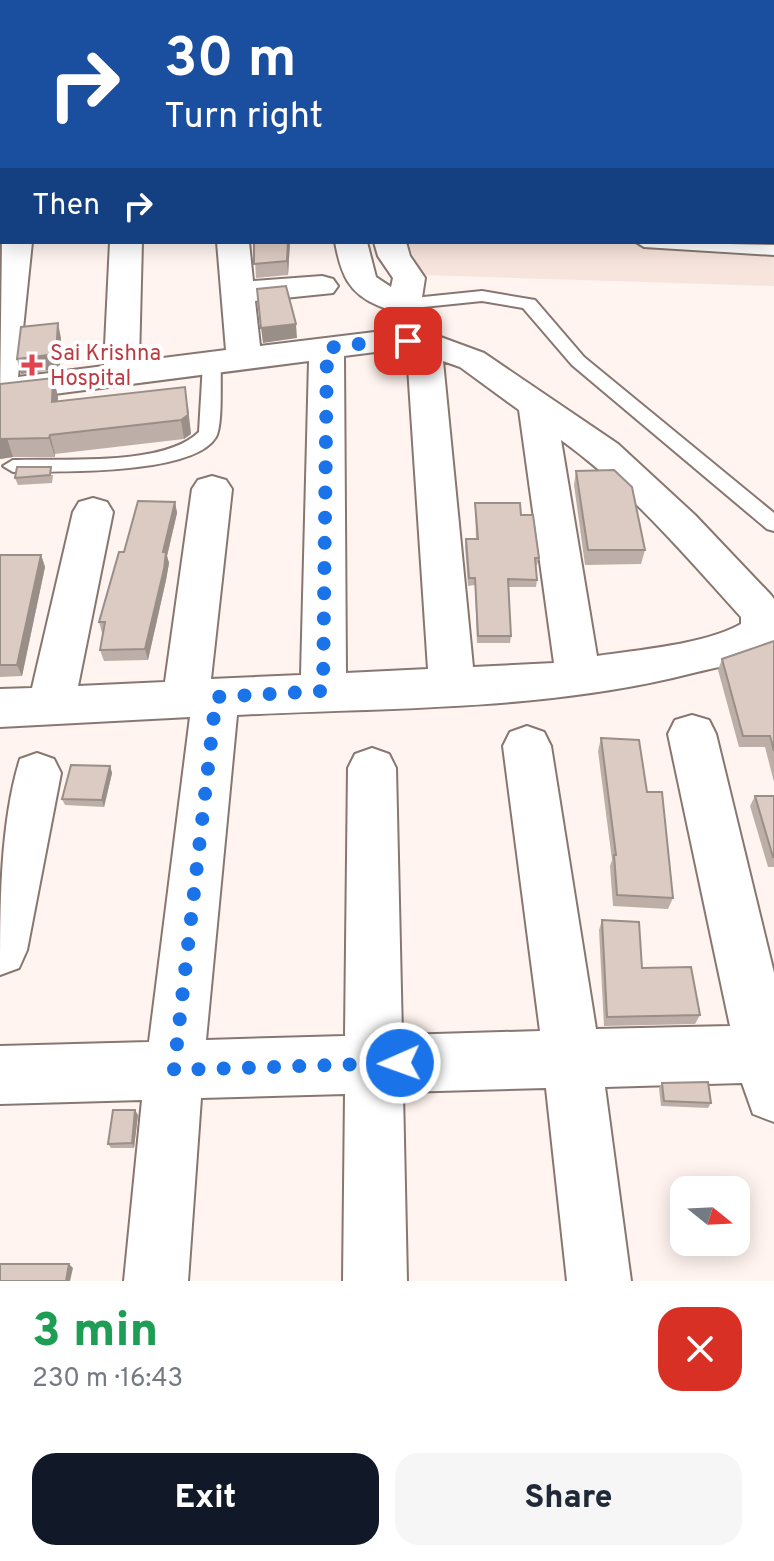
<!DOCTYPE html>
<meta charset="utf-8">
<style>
:root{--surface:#fff;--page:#f6f6f7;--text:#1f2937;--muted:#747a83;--accent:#111827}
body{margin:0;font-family:Overpass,sans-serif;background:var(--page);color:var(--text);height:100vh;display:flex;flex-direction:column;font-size:30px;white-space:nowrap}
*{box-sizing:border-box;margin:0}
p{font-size:26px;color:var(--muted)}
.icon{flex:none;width:44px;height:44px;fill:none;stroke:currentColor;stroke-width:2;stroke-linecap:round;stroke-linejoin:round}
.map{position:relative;height:1281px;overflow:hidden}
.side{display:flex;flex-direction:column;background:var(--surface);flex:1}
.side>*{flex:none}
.hud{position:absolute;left:0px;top:0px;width:774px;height:244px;box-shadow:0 4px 20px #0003;background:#1a4fa0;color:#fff;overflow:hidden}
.needle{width:52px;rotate:108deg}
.tools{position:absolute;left:670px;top:1176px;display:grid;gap:16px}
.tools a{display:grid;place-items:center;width:80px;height:80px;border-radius:16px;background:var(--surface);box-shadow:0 4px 20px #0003;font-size:40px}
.pin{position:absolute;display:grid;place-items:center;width:68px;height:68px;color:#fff;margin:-34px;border-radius:16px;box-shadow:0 4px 12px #0006}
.me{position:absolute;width:88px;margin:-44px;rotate:268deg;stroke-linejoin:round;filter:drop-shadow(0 0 6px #0008)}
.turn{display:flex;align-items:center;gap:28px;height:168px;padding:0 32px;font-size:36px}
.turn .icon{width:104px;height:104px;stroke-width:2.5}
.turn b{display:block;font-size:56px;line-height:68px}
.then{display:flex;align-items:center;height:76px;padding:0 32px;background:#0003;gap:16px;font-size:30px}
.round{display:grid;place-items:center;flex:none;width:84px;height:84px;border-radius:24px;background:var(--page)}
.head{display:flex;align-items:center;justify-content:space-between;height:136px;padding:0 32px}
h1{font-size:48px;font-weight:800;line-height:60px;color:#1e9e55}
.primary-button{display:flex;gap:16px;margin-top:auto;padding:16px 32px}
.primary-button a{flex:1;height:92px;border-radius:24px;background:var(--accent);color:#fff;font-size:32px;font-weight:800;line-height:92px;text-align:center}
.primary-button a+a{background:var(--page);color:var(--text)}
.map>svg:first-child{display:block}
.industrial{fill:#f7e4dc}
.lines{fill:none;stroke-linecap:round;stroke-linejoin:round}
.service-casing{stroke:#877770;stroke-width:4}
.minor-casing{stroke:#877770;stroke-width:4}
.tertiary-casing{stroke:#877770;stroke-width:4}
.service{fill:#fff;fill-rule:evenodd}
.minor{fill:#fff;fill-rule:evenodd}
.tertiary{fill:#fff;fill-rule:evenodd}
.wall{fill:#bdafa7}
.shaded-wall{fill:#9a8e88}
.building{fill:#dccbc2;stroke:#9a8e88;stroke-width:2}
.route{stroke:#1a73e8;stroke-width:14;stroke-dasharray:0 25.2}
.health-dot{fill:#e0444e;stroke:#fff;stroke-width:3}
.labels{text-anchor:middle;stroke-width:8;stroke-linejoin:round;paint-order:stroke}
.far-health-label{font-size:22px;fill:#be3a42;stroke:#fff;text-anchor:start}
</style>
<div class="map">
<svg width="774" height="1281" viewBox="0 0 774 1281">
<rect width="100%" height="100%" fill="#fff4ef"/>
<path class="industrial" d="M772 100 774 286 423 275 407 243 772 242Z"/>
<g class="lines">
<defs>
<g id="service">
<path d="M636 242 774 245V255L644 247Z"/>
<path d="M482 291 535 300 584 357 774 513V531L767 529 572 365 523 308 482 301 404 309 396 304 404 299Z"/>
<path d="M212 358 221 363C220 379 223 424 216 437 193 476 55 471 13 472L3 466 13 460C61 458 164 467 199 432L203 363Z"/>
</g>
<g id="minor">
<path d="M131 0H155L129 2Z"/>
<path d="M201 0H225L200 2Z"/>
<path d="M268 0H295L297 2H270Z"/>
<path d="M368 0H395L366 2Z"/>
<path d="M464 0H491L462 2Z"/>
<path d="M565 0H591L563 2Z"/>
<path d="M629 0H657L659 2H631Z"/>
<path d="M763 0H774V10L772 2H762Z"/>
<path d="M774 54V70L772 71V55Z"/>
<rect x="0" y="107" width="2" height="16"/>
<path d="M2 171V191L0 192V172Z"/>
<path d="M2 240 32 242 18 377 104 366 110 242H142L139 361 226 350 217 242H249L253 281 322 276 333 279 338 286 333 293 255 301 260 346 391 330 435 335 484 353 618 444 695 515 771 595 774 599V646C749 662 721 666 693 673 546 711 389 707 237 715L206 1040 345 1036 348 768 355 754 372 748 389 754 396 768 402 1035 540 1031 503 746 510 732 527 726 544 732 551 746 596 1029 730 1026 668 734 675 720 692 715 709 720 716 734 774 973V1122L753 1114 742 1083 605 1087 631 1281H567L546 1088 403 1092 407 1281H343L345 1094 201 1098 188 1281H124L142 1100 0 1104V1046L149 1042 190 717 0 727V689L32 688 73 512 79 502 93 498 107 502 113 512 78 686 165 682 192 489 198 480 212 476 226 480 232 489 211 679 301 675 309 361 0 401ZM391 350 407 352 428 669 346 673 344 356ZM443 361 460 367 519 410 554 663 473 667ZM561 440C629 489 685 555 741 617V624C707 644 638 650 597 656Z"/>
<path d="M335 242H367L376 277 391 287 393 278 378 256 374 242H406L410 256 425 278 421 304 416 311C402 315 392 311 379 306 348 293 341 274 335 242Z"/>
<path d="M37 753 54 759 61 773 27 950 19 968 0 975C0 906 0 823 20 759Z"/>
</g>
<g id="tertiary">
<path d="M36 0H60L34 2Z"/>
<path d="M2 84V101L0 102V85Z"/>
</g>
</defs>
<use href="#service" class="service-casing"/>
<use href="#minor" class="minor-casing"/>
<use href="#tertiary" class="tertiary-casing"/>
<use href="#service" class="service"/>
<use href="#minor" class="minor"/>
<use href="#tertiary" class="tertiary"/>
</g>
<g class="wall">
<path d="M254 242H290L288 275 256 278Z"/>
<path d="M53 378 58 396V401L188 406 191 434 184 439 55 454V457H13L0 459V384Z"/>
<path d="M576 471 645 550 641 564 585 565 574 485Z"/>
<path d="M53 475 52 483 18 485 15 478Z"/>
<path d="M175 502 177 513 167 556 169 563 166 580 148 660 104 661 100 650 104 633H102L99 622 124 552Z"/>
<path d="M475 503 521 515 539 558 537 565H536L537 580 536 587H508L511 636 510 643H477L475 585 468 586 465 546 466 539H476Z"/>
<path d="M0 555H41L45 567 22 676 0 677Z"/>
<path d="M774 641V782L765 747H739L718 670 722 659Z"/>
<path d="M601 738 647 792 673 898 668 909 613 906 610 866 612 860 598 751Z"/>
<path d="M110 766 112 773 104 807 65 805 62 799Z"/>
<path d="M755 796H774V867H768L750 806Z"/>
<path d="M602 920 642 968 700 1015 695 1024 604 1026 599 930Z"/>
<path d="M662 1083 711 1103 708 1108 661 1106 659 1088Z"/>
<path d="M138 1115 134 1148H111L108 1144Z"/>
</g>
<g class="shaded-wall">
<path d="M288 242H290L288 275 287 261Z"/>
<path d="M58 323 61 338 60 369 21 374 17 359Z"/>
<path d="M296 324 297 338 263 343 261 328Z"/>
<path d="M53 378 58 396 57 421 52 402Z"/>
<path d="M185 387 191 434 184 439 181 420Z"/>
<path d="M50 435 55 454V457L49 438Z"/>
<path d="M7 438 13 457 0 459V439Z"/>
<path d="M175 502 177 513 167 556 169 563 166 580 148 660 145 649 163 552Z"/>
<path d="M41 555 45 567 22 676 17 665Z"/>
<path d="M110 766 112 773 104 807 102 800Z"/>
<path d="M135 1110 138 1115 134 1148 132 1143Z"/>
<path d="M69 1264 73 1268 70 1281H66Z"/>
</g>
<g class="building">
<path d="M254 242H288L287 261 254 264Z"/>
<path d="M286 286 296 324 261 328 257 289Z"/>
<path d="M58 323 56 354 17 359 21 327Z"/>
<path d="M53 378 52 402 185 387 188 415 181 420 50 435 49 438 0 439V384Z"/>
<path d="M17 467H51L50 475 15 478Z"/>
<path d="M614 470 632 487 645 550H588L576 471Z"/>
<path d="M138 501 175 502 163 552H166L164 569 145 649 100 650 105 622H99L119 552H124Z"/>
<path d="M475 503H520L521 515H533L539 558H535L537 580 508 579 511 636H478L475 578H469L466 539H478Z"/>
<path d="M0 555H41L17 665H0Z"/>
<path d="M774 641V751L770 736H743L722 659Z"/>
<path d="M601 738 639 740 647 792H662L673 898 617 895 614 855H616Z"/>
<path d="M71 765 110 766 102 800 62 799Z"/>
<path d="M755 796H774V857H773Z"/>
<path d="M602 920 639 922 642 968 691 967 700 1015 607 1017Z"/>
<path d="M708 1082 711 1103 664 1101 662 1083Z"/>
<path d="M113 1110H135L132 1143 108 1144Z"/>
<path d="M0 1264H69L66 1281H0Z"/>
</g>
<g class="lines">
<path class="route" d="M400 1063 174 1070 216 697 323 691 327 348 391 340 408 341"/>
</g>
<path class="health-dot" d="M28 353h8v8h8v8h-8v8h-8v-8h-8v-8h8z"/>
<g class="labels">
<g class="far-health-label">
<text x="50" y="360">Sai Krishna<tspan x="50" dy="25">Hospital</tspan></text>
</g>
</g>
</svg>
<div class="tools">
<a><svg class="needle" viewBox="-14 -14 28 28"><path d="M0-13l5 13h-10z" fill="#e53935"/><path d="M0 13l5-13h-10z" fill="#747a83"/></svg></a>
</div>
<div class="pin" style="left:408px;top:341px;background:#d93025"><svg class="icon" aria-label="arrive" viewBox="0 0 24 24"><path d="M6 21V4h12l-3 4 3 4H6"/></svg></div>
<svg class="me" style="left:400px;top:1063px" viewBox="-20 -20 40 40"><circle r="17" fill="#1a73e8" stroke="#fff" stroke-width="3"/><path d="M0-11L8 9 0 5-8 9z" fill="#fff"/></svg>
<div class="hud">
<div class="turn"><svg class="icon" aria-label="right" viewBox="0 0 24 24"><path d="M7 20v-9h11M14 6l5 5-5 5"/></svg><div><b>30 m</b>Turn right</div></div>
<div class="then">Then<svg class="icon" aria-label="right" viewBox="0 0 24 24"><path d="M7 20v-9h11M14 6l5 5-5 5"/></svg></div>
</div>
</div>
<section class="side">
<div class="head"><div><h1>3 min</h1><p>230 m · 16:43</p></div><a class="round" style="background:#d93025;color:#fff"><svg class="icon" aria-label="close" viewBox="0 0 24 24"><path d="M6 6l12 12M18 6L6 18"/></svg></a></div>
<div class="primary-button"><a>Exit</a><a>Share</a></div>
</section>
